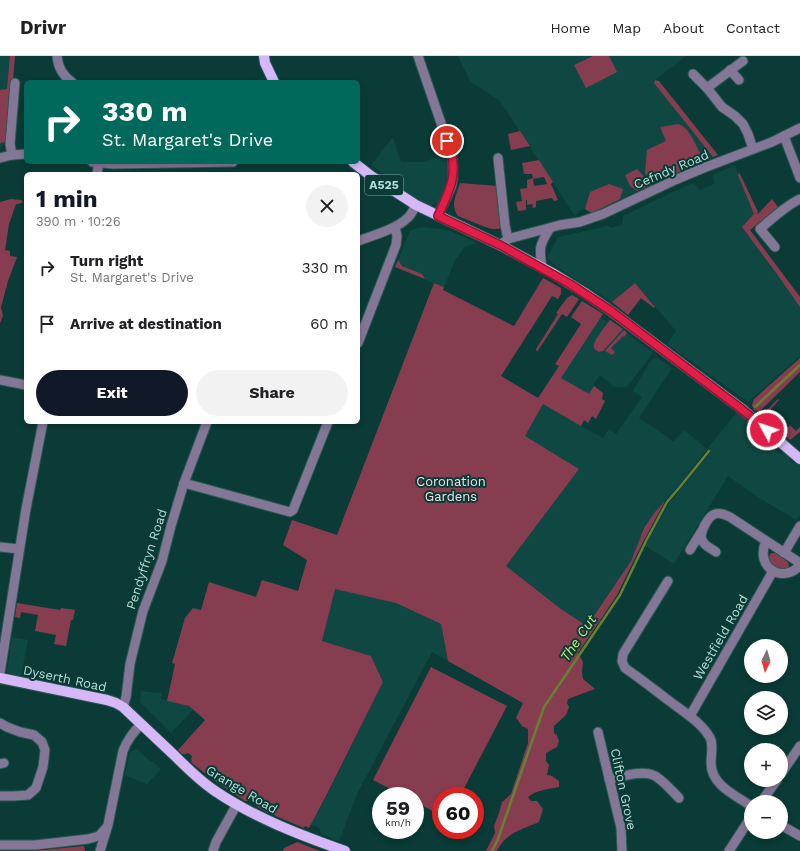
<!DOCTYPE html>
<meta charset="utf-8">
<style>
:root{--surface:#fff;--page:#f2f2f2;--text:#202124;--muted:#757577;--line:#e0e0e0;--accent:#111827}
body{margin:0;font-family:"Work Sans",sans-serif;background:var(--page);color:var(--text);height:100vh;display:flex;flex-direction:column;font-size:15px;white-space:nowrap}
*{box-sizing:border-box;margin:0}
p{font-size:13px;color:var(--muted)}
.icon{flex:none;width:22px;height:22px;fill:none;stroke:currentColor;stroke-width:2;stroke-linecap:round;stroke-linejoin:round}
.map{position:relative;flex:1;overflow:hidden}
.details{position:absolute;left:24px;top:116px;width:336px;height:252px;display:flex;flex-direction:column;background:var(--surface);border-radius:6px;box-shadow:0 2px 6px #0003}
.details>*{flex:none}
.hud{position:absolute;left:24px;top:24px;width:336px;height:84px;border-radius:6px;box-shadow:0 2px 6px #0003;background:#00695c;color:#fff;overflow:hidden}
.needle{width:26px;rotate:185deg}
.fabs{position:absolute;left:744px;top:583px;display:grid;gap:8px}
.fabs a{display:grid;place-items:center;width:44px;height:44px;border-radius:50%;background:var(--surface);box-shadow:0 2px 6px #0003;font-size:20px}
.speed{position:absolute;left:372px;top:731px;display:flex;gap:8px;font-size:20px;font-weight:700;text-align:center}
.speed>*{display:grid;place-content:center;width:52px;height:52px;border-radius:50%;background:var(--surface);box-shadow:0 2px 6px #0003;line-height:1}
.speed small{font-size:10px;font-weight:400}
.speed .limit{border:6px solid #d22;background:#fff;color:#111}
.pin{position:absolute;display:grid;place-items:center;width:34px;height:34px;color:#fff;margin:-17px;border:2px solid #fff;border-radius:50%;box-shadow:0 1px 4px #0007}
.me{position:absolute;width:44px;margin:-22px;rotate:310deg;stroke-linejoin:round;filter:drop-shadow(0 0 3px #0008)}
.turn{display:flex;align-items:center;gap:14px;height:84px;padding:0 12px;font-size:18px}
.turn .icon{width:52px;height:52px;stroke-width:2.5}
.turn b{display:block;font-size:28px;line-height:34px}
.round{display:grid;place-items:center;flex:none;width:42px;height:42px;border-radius:21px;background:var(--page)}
.overview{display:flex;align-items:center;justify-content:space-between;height:68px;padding:0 12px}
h1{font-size:24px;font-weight:700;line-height:30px;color:var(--accent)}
.cta{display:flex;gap:8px;margin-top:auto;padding:8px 12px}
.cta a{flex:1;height:46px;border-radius:24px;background:var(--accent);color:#fff;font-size:16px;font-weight:700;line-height:46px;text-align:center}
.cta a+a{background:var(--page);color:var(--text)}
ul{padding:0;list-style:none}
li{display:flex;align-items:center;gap:12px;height:56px;padding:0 12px}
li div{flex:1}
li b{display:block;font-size:15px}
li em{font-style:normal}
header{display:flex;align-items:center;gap:24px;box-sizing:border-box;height:56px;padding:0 20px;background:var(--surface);border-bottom:1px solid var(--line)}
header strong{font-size:19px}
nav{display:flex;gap:22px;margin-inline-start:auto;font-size:14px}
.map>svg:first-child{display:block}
.built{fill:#0f4843}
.green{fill:#873d50;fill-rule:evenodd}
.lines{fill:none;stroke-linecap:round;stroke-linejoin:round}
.stream{stroke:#668132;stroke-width:2.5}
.minor-casing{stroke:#295853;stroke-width:11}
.major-casing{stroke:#295853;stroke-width:12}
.minor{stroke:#847695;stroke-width:9}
.major{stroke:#d6b7f8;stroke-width:10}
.route-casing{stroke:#92132f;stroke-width:10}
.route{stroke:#e11d48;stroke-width:7}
.labels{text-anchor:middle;stroke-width:4;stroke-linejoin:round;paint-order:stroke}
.shield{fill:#0a3b36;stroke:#82aca7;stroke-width:1}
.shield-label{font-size:12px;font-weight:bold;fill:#b5ddd7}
.street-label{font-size:13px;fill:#b5ddd7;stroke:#0a3b36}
.park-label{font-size:13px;fill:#f6dde1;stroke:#0a3b36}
.water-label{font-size:14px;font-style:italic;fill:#c0e87c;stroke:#0a3b36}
</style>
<header>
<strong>Drivr</strong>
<nav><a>Home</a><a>Map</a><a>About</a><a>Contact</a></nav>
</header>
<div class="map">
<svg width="800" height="795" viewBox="0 0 800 795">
<rect width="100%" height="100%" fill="#0a3b36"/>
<g class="built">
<path d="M0 0H15L8 83 0 93Z"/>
<path d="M458 0H686L655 24 715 101 654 127 592 157 585 153 580 154 575 160 500 45 470 25Z"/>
<path d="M393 81 401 106H423L447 98 449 110 448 125 445 136 441 143 437 147 431 149H427L406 138 405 132 371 109Z"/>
<path d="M735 109 756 158 745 169 800 242V300L748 346 667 288 676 275 635 227 612 246 557 211 548 203V200L558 181 603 171 607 169 612 172 622 168 623 160 662 141 693 127 700 134 714 128 713 119Z"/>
<path d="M423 171 442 173 453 176 477 187 464 191 458 201 456 202 444 231 395 211 409 177 411 174 413 173Z"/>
<path d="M600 261 606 265 610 264 653 297 627 331H614L600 319 593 329 603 337 602 343 605 345 596 363 592 360 588 367 584 364 581 370 603 382 609 373 616 378 642 341 633 335 649 307 654 302H658L672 312 639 362 665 379 673 386 684 374 707 393 737 356 770 384 768 387 781 398 784 395 791 401 789 404 794 408 796 405 800 409V459L796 464 756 440 728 420 674 508 645 490 670 446 711 396 707 393 678 430 655 456 644 472 631 505 587 570 561 553 505 509 579 413 525 380 544 346 561 322Z"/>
<path d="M335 532 396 547 441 568 448 605 432 596 358 736 339 785 321 778 319 772 311 769 327 740 383 626 371 600 322 585Z"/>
<path d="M12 581 28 584 21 620 10 618 7 615Z"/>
<path d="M141 635 162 637 161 643 189 650 193 654 171 677 140 646Z"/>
<path d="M135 693H137L151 706 152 705 161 713 147 728 125 719 130 696Z"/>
</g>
<g class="green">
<path d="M10 0H15L8 83 5 86 0 87V34L7 33Z"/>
<path d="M593 0H609L617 16 586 32 574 9Z"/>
<path d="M655 24 659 25 718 99 713 101 654 27Z"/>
<path d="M678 68C689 71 695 88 700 97L697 108 654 127 645 117 647 94 666 85 660 71Z"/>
<path d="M520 75 530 90 511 94 508 78Z"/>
<path d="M539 104 553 126 551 128 558 144 554 145 552 142 536 145V151L533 152 532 148 527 149V144H526V154L518 155 516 146 522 145 520 133 527 132V124L533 122 532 118H524L522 107ZM544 121 547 128 534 130 533 123Z"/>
<path d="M637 113 652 129 637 135 630 130 625 119Z"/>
<path d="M739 117 740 118 758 156 757 159 772 143 778 151 750 174 800 241V251L777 218 742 171 754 158 738 119Z"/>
<path d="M460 127 498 130 501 171 499 173H492L485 171 458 160C450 148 456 140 460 127Z"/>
<path d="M609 128 623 133 620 143 592 157 585 153 590 136Z"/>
<path d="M11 143 21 144 23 146 19 148H16L9 168 5 194 10 195V200L17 201 8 225 1 251 3 260 1 265 0 267V146Z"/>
<path d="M398 204 402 210 422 218 425 223 395 211Z"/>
<path d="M543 222 561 232V238L558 243 552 240 501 320 538 342 559 310 555 308 581 268 571 261 582 245 603 258 561 322 589 338 594 330 603 337 602 343 605 345 596 363 592 360 588 367 584 364 581 370 543 348 525 380 579 413 506 510 561 553 587 570 631 505 644 472 655 456 665 445 642 488 617 539 578 597 583 606 582 616 583 623 595 633 568 643 567 647 569 651 566 659 554 670V677L557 679 559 685 557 691 546 697V705L549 709 547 719 552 720 559 725V731C549 733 536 734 528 741L531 745H537L543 753 539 766C523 773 505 777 497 795H486L495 777 494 770 499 757 502 746 511 738 528 687V673L522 670 516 662 523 647 448 605 441 568 396 547 335 533 322 585 371 600 383 626 326 740 309 772 305 770 304 772 264 755 256 750V746L252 743 249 745H245L211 722 192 707 191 704 192 700 188 697C183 700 181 697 178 694L205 664 189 650 167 645 175 608 172 607 185 562 193 552 201 554 209 526 256 541 262 524 298 535 307 504 283 489 292 464 337 479 434 227 444 231 443 234 514 270Z"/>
<path d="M635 227 655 251 654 252 641 242 628 259 612 246Z"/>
<path d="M572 239 579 243 567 261 562 258 537 296 536 293 558 258 556 257 567 242Z"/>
<path d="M610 264 623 273 603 295 599 296C596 294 593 293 594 289 594 284 607 268 610 264Z"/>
<path d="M624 274 627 277 624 281 623 280 611 292 615 296 612 299 605 295Z"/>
<path d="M800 302V316L759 356 754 354 752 349 754 343Z"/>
<path d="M778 343 779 344 770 354 774 358 773 360 779 366 781 364 788 371 790 369 796 375 800 371V376L790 384 762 359Z"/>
<path d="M772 497H776L788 506 789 510 786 515 774 512 768 503 770 498Z"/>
<path d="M17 547 60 554 61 552 75 554 73 564H71L66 590 54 588 56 579 35 575 38 559 21 556 20 562 15 561Z"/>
<path d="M431 611 507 650 460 740H441V759L415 746V740H404L373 724Z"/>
<path d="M297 786 320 795H283L284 792Z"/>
<path d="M84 790 85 795H32Z"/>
</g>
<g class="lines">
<g class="stream">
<path d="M755 351 800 309"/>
<path d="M492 795 498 783 544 651 620 539 646 485 667 446 679 432 709 395"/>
</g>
<defs>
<g id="minor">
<path d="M57 0C58 11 63 20 72 26"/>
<path d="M418 0 452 99C453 109 454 118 452 128 449 139 442 149 438 160"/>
<path d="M730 14 739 24"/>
<path d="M693 18 707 32 722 51 735 60 743 68 748 78 753 93"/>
<path d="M707 32 743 5"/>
<path d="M784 80 800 122"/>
<path d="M12 99 10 88 15 27"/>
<path d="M0 102 12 99 26 98"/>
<path d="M498 102 505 169 508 183"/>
<path d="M92 106 113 108 233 106"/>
<path d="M97 118 99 106"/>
<path d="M358 185C374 179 401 172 411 158 413 155 414 152 416 149"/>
<path d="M500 189 508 183 560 169 580 166 603 158 675 124 706 111 772 86 800 72"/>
<path d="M775 191 760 173C773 162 785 150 800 143"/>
<path d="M542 212C539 191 539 190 550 172"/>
<path d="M358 287 396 189 397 180 395 171"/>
<path d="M0 324 26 329"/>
<path d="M184 427 290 456 293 454 328 366"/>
<path d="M766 485C754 511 783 529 800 509"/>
<path d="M0 491 19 493"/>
<path d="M690 494 701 476"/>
<path d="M716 496C711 492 704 490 702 484 699 477 708 460 715 458 720 456 726 459 730 461L800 507"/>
<path d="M784 497 800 470"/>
<path d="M668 525 623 598 622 605 625 612C641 623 656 635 672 647 684 656 700 666 709 680 714 687 711 698 711 707 711 729 735 739 751 750"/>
<path d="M0 617 26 453 43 366"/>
<path d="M123 651 126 641 130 608 143 555 162 505 171 470 184 427 207 366"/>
<path d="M690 660 773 515"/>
<path d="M0 667 7 671 20 676 34 679 42 686 45 694 43 711 36 732 28 739 14 740H0"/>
<path d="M598 676 621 772 622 795"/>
<path d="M0 708 4 707"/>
<path d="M781 718 800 690"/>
<path d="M609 723C621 721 641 714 653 719 661 722 673 736 679 742"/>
<path d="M761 746 777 724"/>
<path d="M781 769 800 780"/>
<path d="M0 789H35L88 783 99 780 106 772"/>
<path d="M100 795 108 769 123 695C127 684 133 677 141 668"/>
<path d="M213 795 216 786 237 748"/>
<path d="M729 795 751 761"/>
</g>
<g id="major">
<path d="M264 0 265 7 274 26"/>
<path d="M353 106 371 120 416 149 500 189 554 218 585 237 611 255 742 353 800 403"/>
<path d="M0 622 107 644 116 647 123 651C140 667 157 683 174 699 187 712 200 725 215 735 255 762 300 779 345 795"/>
</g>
</defs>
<use href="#minor" class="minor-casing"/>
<use href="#major" class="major-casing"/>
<use href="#minor" class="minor"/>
<use href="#major" class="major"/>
</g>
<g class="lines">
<defs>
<path id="route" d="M447 85C449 90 451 95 452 100 457 123 447 139 438 160L500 189 570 228 611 255 740 352 767 374"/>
</defs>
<use href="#route" class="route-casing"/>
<use href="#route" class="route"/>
</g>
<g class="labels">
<rect class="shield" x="365" y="119" width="38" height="20" rx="3"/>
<g class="shield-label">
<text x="384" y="133">A525</text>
</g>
<g class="street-label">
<text transform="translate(671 113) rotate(-23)" y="5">Cefndy Road</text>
<text transform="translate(146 503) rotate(-72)" y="5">Pendyffryn Road</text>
<text transform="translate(720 581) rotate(-60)" y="5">Westfield Road</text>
<text transform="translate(65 622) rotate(12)" y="5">Dyserth Road</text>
<text transform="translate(242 733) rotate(31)" y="5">Grange Road</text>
<text transform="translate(624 733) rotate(78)" y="5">Clifton Grove</text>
</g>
<g class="park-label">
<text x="451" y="430">Coronation<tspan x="451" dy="15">Gardens</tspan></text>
</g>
<g class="water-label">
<text transform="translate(578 582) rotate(-56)" y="5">The Cut</text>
</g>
</g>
</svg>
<div class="fabs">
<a><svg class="needle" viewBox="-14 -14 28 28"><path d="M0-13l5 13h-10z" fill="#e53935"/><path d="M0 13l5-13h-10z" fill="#757577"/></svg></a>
<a><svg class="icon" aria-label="layers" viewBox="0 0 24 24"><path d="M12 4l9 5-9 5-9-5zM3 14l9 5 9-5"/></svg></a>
<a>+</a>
<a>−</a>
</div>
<div class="speed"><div>59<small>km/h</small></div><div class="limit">60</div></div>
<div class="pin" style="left:447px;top:85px;background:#d93025"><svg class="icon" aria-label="arrive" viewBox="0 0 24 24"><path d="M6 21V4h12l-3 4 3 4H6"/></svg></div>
<svg class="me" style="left:767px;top:374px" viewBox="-20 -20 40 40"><circle r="17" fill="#e11d48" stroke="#fff" stroke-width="3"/><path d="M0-11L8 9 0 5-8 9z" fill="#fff"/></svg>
<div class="hud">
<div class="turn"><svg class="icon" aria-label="right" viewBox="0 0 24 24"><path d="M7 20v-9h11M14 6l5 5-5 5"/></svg><div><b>330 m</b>St. Margaret's Drive</div></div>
</div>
<section class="details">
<div class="overview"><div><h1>1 min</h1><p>390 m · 10:26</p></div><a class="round"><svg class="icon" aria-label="close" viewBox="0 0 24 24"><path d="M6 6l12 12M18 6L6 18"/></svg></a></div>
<ul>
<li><svg class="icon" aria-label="right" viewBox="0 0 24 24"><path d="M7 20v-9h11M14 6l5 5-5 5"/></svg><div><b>Turn right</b><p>St. Margaret's Drive</p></div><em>330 m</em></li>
<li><svg class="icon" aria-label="arrive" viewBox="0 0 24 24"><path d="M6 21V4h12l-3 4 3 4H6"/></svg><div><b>Arrive at destination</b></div><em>60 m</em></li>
</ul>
<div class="cta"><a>Exit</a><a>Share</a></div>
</section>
</div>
